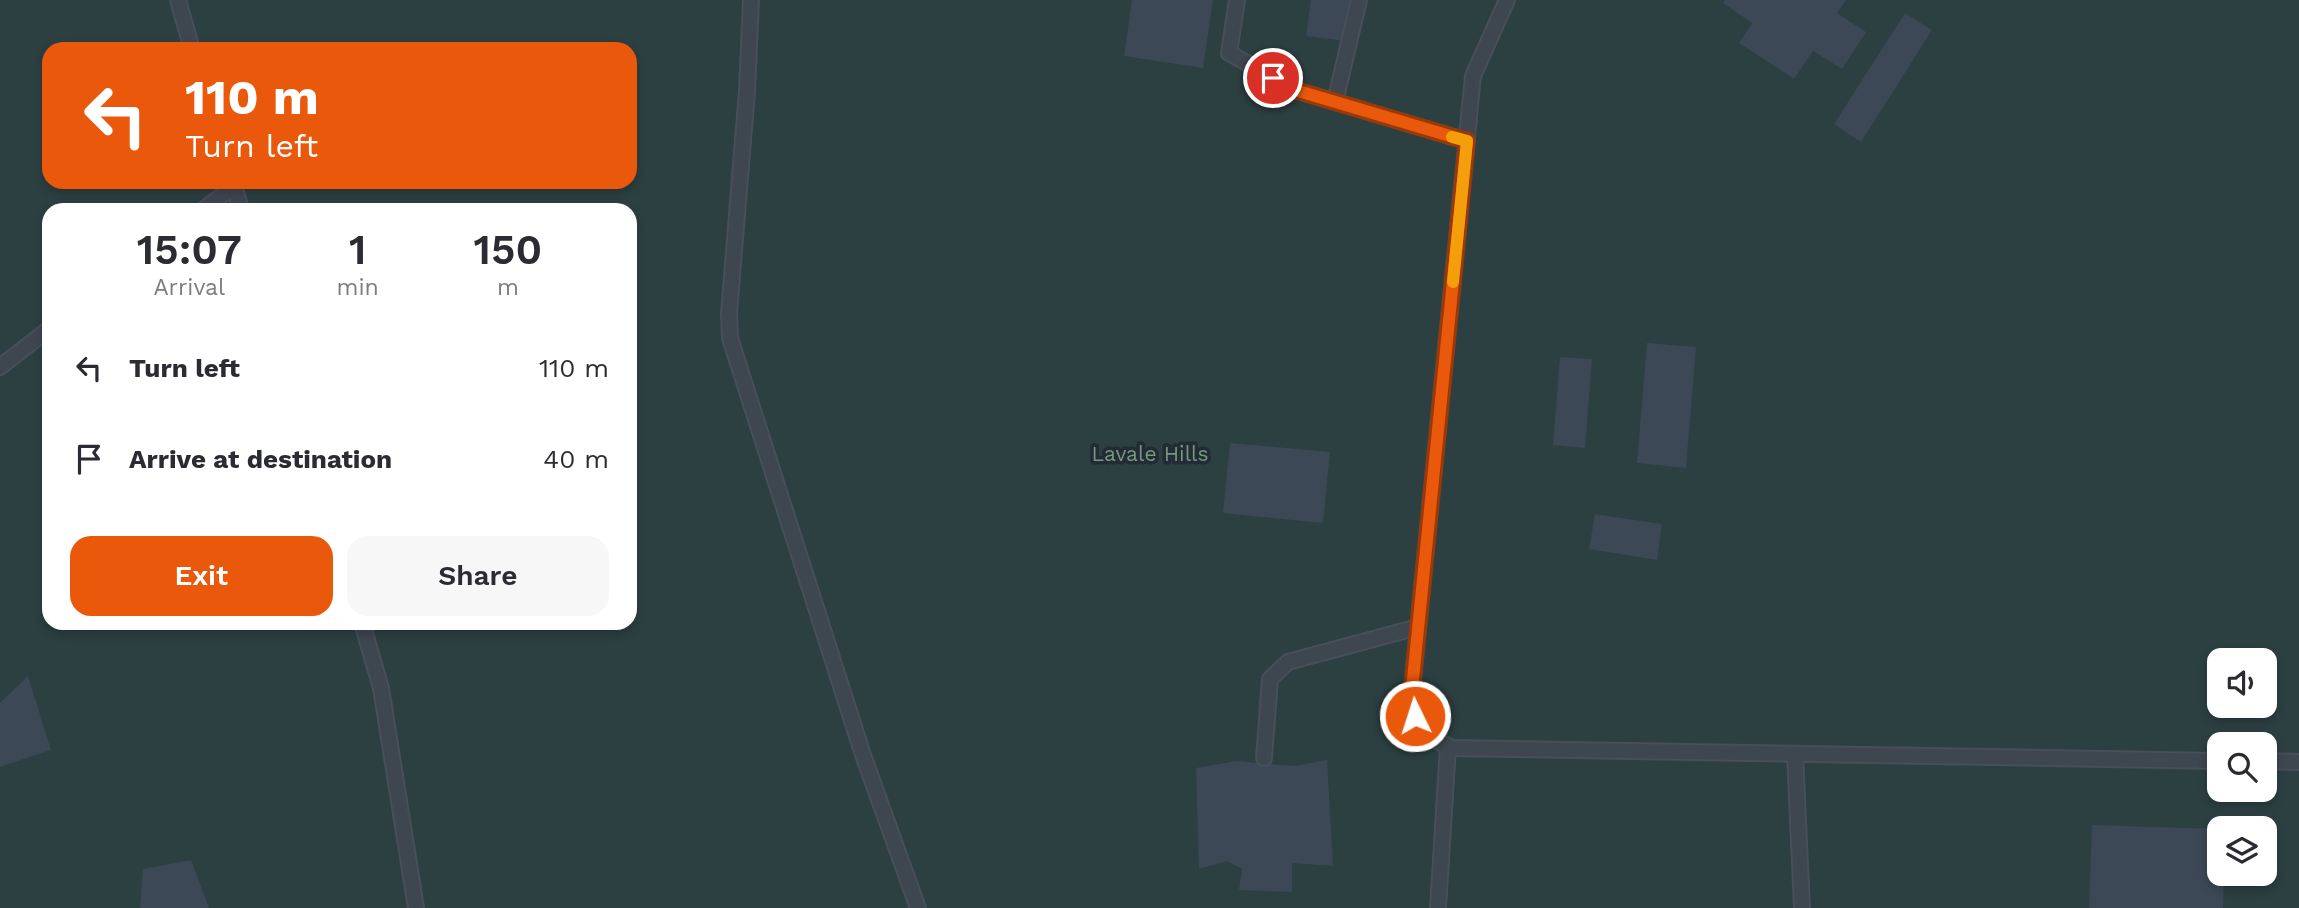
<!DOCTYPE html>
<style>
:root{--surface:#fff;--page:#f7f7f7;--text:#2b2b33;--muted:#7c7c81;--accent:#ea580c}
body{margin:0;font-family:"Work Sans",sans-serif;background:var(--page);color:var(--text);height:100vh;display:flex;flex-direction:column;font-size:26px;white-space:nowrap}
*{box-sizing:border-box;margin:0}
p{font-size:23px;color:var(--muted)}
.icon{flex:none;width:38px;height:38px;fill:none;stroke:currentColor;stroke-width:2;stroke-linecap:round;stroke-linejoin:round}
.map{position:relative;flex:1;overflow:hidden}
.sheet{position:absolute;left:42px;top:203px;width:595px;height:427px;display:flex;flex-direction:column;background:var(--surface);border-radius:21px;box-shadow:0 4px 10px #0003}
.sheet>*{flex:none}
.hud{position:absolute;left:42px;top:42px;width:595px;height:147px;border-radius:21px;box-shadow:0 4px 10px #0003;background:#ea580c;color:#fff;overflow:hidden}
.buttons{position:absolute;left:2207px;top:648px;display:grid;gap:14px}
.buttons a{display:grid;place-items:center;width:70px;height:70px;border-radius:14px;background:var(--surface);box-shadow:0 4px 10px #0003;font-size:35px}
.pin{position:absolute;display:grid;place-items:center;width:60px;height:60px;color:#fff;margin:-30px;border:4px solid #fff;border-radius:50%;box-shadow:0 2px 7px #0007}
.me{position:absolute;width:77px;margin:-38px;rotate:356deg;stroke-linejoin:round;filter:drop-shadow(0 0 5px #0008)}
.turn{display:flex;align-items:center;gap:24px;height:147px;padding:0 28px;font-size:32px}
.turn .icon{width:91px;height:91px;stroke-width:2.5}
.turn b{display:block;font-size:49px;line-height:60px}
.eta{display:flex;justify-content:space-evenly;align-items:center;height:119px;text-align:center}
.eta b{font-size:42px;font-weight:600;line-height:49px}
.button{display:flex;gap:14px;margin-top:auto;padding:14px 28px}
.button a{flex:1;height:80px;border-radius:21px;background:var(--accent);color:#fff;font-size:28px;font-weight:600;line-height:80px;text-align:center}
.button a+a{background:var(--page);color:var(--text)}
ul{padding:0;list-style:none}
li{display:flex;align-items:center;gap:21px;height:91px;padding:0 28px}
li div{flex:1}
li b{display:block;font-size:26px}
li em{font-style:normal}
.map>svg:first-child{display:block}
.green{fill:#2c3f41;fill-rule:evenodd}
.building{fill:#3c4856}
.lines{fill:none;stroke-linecap:round;stroke-linejoin:round}
.lane-casing{stroke:#474f5a;stroke-width:18}
.lane{stroke:#3e4650;stroke-width:14}
.route-casing{stroke:#983908;stroke-width:18}
.route{stroke:#ea580c;stroke-width:12}
.slow{stroke:#f59e0b;stroke-width:12}
.labels{text-anchor:middle;stroke-width:7;stroke-linejoin:round;paint-order:stroke}
.park-label{font-size:21px;fill:#74997c;stroke:#222b36}
</style>
<div class="map">
<svg width="2299" height="908" viewBox="0 0 2299 908">
<rect width="100%" height="100%" fill="#2a3440"/>
<path class="green" d="M0 0H2299V908H0ZM49 49H630V182H49ZM49 210H630V623H49ZM2219 660H2264V705H2219ZM2219 744H2264V789H2219ZM2219 828H2264V873H2219Z"/>
<g class="building">
<path d="M1132 0H1213L1203 68 1124 56Z"/>
<path d="M1311 0H1351L1345 41 1306 36Z"/>
<path d="M1725 0H1846L1837 13 1866 32 1842 69 1813 51 1794 79 1739 43 1752 23 1723 3Z"/>
<path d="M1905 13 1932 30 1861 142 1834 124Z"/>
<path d="M1647 343 1696 347 1686 468 1637 463Z"/>
<path d="M1560 357 1592 359 1585 448 1553 445Z"/>
<path d="M1230 443 1330 452 1323 523 1223 513Z"/>
<path d="M1595 514 1662 524 1657 560 1589 549Z"/>
<path d="M28 676 51 750 0 767V703Z"/>
<path d="M1327 760 1333 866 1292 863V892L1239 890 1242 869 1227 861 1199 869 1196 768 1236 761 1295 766Z"/>
<path d="M2092 825 2219 829V873H2224L2223 908H2089Z"/>
<path d="M191 860 209 908H140L143 869Z"/>
</g>
<g class="lines">
<defs>
<g id="lane">
<path d="M178 0 192 49"/>
<path d="M751 0 747 91 729 313 730 338 863 755 918 908"/>
<path d="M1237 0 1229 53 1295 90 1467 141"/>
<path d="M1507 0 1473 76 1411 699 1419 733 1453 748 2219 761"/>
<path d="M1335 102 1359 0"/>
<path d="M233 182 241 210"/>
<path d="M203 210 234 186"/>
<path d="M0 367 49 329"/>
<path d="M362 623 381 688 416 908"/>
<path d="M1795 754 1802 908"/>
<path d="M1264 758 1270 679 1288 662 1418 627"/>
<path d="M2264 761 2299 762"/>
<path d="M1438 908 1448 746"/>
</g>
</defs>
<use href="#lane" class="lane-casing"/>
<use href="#lane" class="lane"/>
</g>
<g class="lines">
<defs>
<path id="route" d="M1273 78 1295 90 1467 141 1411 699 1415 716"/>
</defs>
<use href="#route" class="route-casing"/>
<use href="#route" class="route"/>
<path class="slow" d="M1452 137 1467 141 1453 282"/>
</g>
<g class="labels">
<g class="park-label">
<text x="1150" y="461">Lavale Hills</text>
</g>
</g>
</svg>
<div class="buttons">
<a><svg class="icon" aria-label="sound" viewBox="0 0 24 24"><path d="M4 9h4l5-4v14l-5-4H4zM17 9q2 3 0 6"/></svg></a>
<a><svg class="icon" aria-label="search" viewBox="0 0 24 24"><circle cx="10" cy="10" r="6"/><path d="M15 15l6 6"/></svg></a>
<a><svg class="icon" aria-label="layers" viewBox="0 0 24 24"><path d="M12 4l9 5-9 5-9-5zM3 14l9 5 9-5"/></svg></a>
</div>
<div class="pin" style="left:1273px;top:78px;background:#d93025"><svg class="icon" aria-label="arrive" viewBox="0 0 24 24"><path d="M6 21V4h12l-3 4 3 4H6"/></svg></div>
<svg class="me" style="left:1415px;top:716px" viewBox="-20 -20 40 40"><circle r="17" fill="#ea580c" stroke="#fff" stroke-width="3"/><path d="M0-11L8 9 0 5-8 9z" fill="#fff"/></svg>
<div class="hud">
<div class="turn"><svg class="icon" aria-label="left" viewBox="0 0 24 24"><path d="M17 20v-9H6M10 6l-5 5 5 5"/></svg><div><b>110 m</b>Turn left</div></div>
</div>
<section class="sheet">
<div class="eta">
<div><b>15:07</b><p>Arrival</p></div>
<div><b>1</b><p>min</p></div>
<div><b>150</b><p>m</p></div>
</div>
<ul>
<li><svg class="icon" aria-label="left" viewBox="0 0 24 24"><path d="M17 20v-9H6M10 6l-5 5 5 5"/></svg><div><b>Turn left</b></div><em>110 m</em></li>
<li><svg class="icon" aria-label="arrive" viewBox="0 0 24 24"><path d="M6 21V4h12l-3 4 3 4H6"/></svg><div><b>Arrive at destination</b></div><em>40 m</em></li>
</ul>
<div class="button"><a>Exit</a><a>Share</a></div>
</section>
</div>
